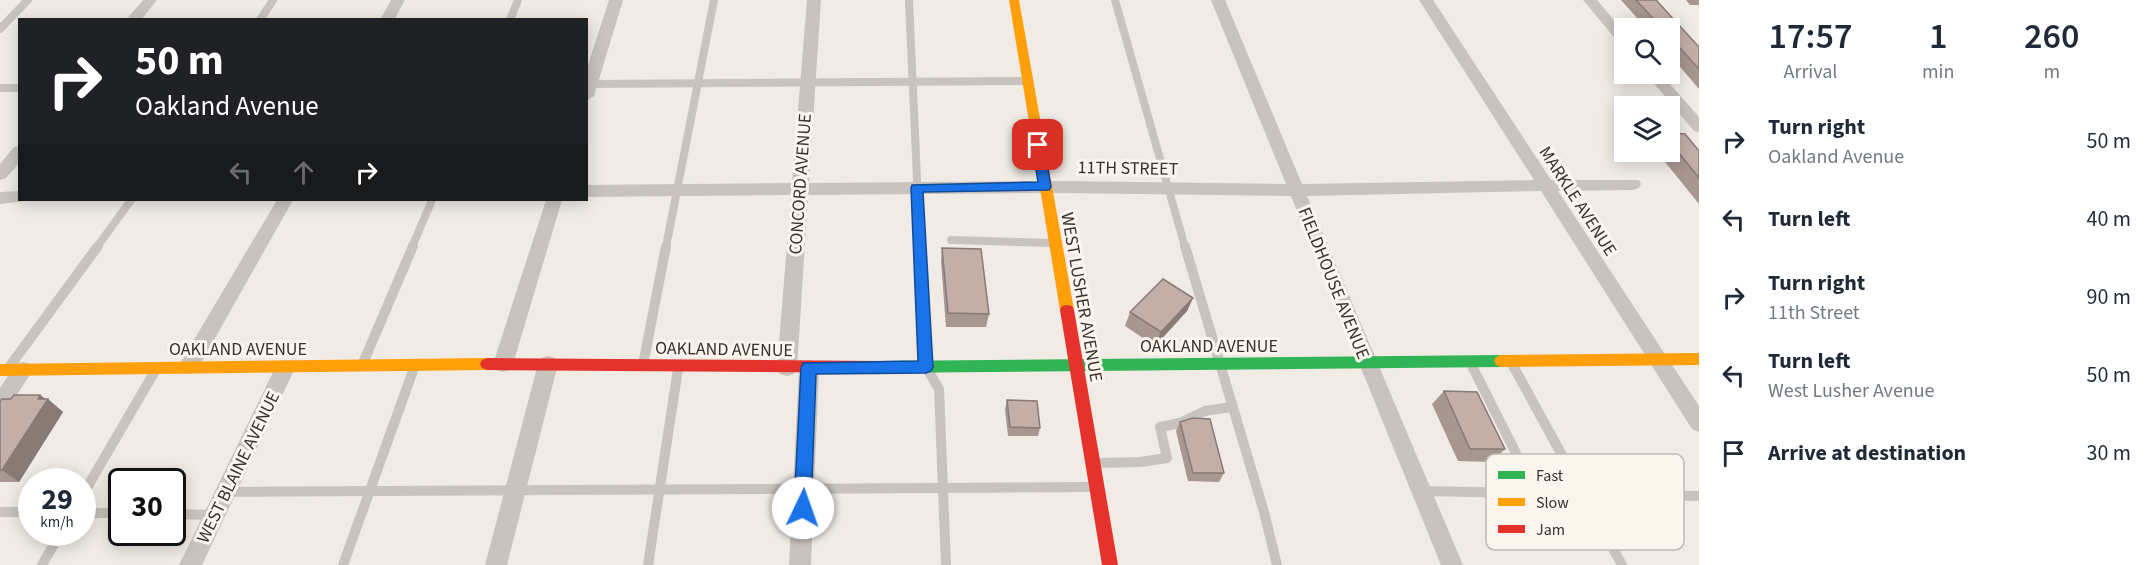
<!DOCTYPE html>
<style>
:root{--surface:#fff;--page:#f6f6f7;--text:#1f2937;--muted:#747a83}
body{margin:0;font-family:"Source Sans 3",sans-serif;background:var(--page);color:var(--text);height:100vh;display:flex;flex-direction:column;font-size:22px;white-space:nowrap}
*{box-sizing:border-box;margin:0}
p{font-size:20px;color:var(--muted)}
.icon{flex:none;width:33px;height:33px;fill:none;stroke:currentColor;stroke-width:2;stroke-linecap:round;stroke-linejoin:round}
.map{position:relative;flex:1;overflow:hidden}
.panel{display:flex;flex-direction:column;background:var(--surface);width:450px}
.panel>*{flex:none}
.hud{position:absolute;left:18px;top:18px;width:570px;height:183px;border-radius:0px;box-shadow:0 3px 15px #0003;background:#202124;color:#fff;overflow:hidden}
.tools{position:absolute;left:1614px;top:18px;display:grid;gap:12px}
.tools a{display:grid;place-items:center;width:66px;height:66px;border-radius:0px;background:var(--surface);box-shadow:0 3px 15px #0003;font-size:30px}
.speed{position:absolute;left:18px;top:468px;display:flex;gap:12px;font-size:30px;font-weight:700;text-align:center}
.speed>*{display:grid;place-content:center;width:78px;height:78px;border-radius:50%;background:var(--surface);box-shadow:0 3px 15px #0003;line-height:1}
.speed small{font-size:15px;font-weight:400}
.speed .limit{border:3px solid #111;border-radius:9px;background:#fff;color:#111}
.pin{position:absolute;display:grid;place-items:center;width:51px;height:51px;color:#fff;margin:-26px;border-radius:12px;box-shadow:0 3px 9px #0006}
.me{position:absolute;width:66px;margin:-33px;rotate:3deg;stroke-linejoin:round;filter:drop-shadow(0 0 4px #0008)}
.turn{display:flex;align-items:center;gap:21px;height:126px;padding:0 18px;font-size:27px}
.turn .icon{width:78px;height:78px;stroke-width:2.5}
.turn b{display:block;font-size:42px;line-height:51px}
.lanes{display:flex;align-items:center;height:57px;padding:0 18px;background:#0003;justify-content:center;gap:30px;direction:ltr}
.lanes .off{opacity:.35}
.eta{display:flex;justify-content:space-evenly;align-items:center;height:102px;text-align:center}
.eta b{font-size:36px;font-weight:600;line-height:42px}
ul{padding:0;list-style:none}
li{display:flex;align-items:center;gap:18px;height:78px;padding:0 18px}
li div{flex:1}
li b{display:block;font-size:22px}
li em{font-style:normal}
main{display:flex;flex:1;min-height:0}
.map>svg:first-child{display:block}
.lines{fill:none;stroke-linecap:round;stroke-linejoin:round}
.lane-far1{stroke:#c9c3be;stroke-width:8}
.lane{stroke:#c9c3be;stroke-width:10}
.street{fill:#c9c3be;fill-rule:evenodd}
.fast{fill:#30b455;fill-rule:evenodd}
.slow{fill:#ff9f0a;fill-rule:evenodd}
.jam{fill:#e5322d;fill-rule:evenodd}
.wall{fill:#a89690}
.shaded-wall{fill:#887a75}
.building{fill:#c3afa7;stroke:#887a75;stroke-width:1.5}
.route{fill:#1a73e8;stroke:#114b97;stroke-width:1.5}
.labels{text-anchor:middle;stroke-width:6;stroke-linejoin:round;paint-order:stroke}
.street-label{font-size:18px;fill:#3b302b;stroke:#fbf5ee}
.key{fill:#fbf5ee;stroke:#c1bab4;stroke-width:1.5}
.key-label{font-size:16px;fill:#3b302b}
</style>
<main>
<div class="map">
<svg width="1699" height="565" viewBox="0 0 1699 565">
<rect width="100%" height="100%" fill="#f0ebe5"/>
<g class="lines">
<g class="lane-far1">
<path d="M909 0 920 247"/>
<path d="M1115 0 1185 247"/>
<path d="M260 20 273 0"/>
<path d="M510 20 518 0"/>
<path d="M0 29 28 0"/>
<path d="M586 84 1028 81"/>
<path d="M0 88H20"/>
<path d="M951 240 1052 243"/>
<path d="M97 247 131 200"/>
<path d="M412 247 432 200"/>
<path d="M666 247 714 0"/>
</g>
<g class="lane">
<path d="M920 246 926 367 939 389 946 565"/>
<path d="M1185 246 1264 512 1277 565"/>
<path d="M1511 362 1622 565"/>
<path d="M363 363 413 246"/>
<path d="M1471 364 1522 465 1523 494"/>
<path d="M643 365 666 246"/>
<path d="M10 366 98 246"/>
<path d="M1099 463 1140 462 1167 458 1160 427 1180 423 1205 411 1231 407"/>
<path d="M1421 491 1699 496"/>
<path d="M226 492 1091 487"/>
<path d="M82 496 155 371"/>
<path d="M0 512H32"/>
<path d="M82 513H122"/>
<path d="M172 514 214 515"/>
<path d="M42 565 61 532"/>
<path d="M343 565 414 368"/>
<path d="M648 565 678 369"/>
</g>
<g class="street">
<path d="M143 0H157L141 20H126Z"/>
<path d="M391 0H405L394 20H380Z"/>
<path d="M609 0H623L594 96 586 101V71Z"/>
<path d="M807 0H821L809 183 1063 181 1286 184 1211 0H1225L1302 184 1534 180 1419 0H1433L1551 180H1639L1641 184 1639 188 1633 190 1558 191 1699 406V432L1692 429 1541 191 1307 196 1463 565H1441L1291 196 1063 193 808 195 797 368 794 374 787 376 780 374 777 368 791 195 586 197V185L792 183Z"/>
<path d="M1583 0H1597L1624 32V44L1619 43Z"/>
<path d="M1646 74H1661L1699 117V132L1694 131Z"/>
<path d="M20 146V162L6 178 0 180V164L14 147Z"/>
<path d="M20 191V200H27L26 201 0 204V192Z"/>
<path d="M277 200H293L196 372 189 374 182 372 179 366 182 360Z"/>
<path d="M546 200H562L513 364 510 370 503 372 496 370 493 364Z"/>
<path d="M548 356 555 358 558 364 507 565H485L538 364 541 358Z"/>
<path d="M285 360 292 362 295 368 202 565H179L278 362Z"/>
<path d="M809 360 816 362 819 368 811 565H789L799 368 802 362Z"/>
<path d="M23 362 30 364 33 370 7 410 0 412V388L16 364Z"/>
</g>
<path class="fast" d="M1501 355 1506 357 1508 361 1506 365 1501 367 880 373 875 371 873 367 875 363 880 361Z"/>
<g class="slow">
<path d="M1009 0H1019L1074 310 1072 314H1062L1060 310Z"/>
<path d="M1699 353V365L1501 367 1496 365 1494 361 1496 357 1501 355Z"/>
<path d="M487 358 492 360 494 364 492 368 487 370 0 376V364Z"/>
</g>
<g class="jam">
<path d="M1067 305 1072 306 1074 310 1118 565H1102L1060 310 1062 306Z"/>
<path d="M487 358 880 361 885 363 887 367 885 371 880 373 487 370 482 368 480 364 482 360Z"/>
</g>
</g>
<g class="wall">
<path d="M1621 0H1656L1699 47V89L1670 55V28H1646Z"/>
<path d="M1686 0H1699V5H1690Z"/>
<path d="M1670 133 1699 151V204L1657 152H1670Z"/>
<path d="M942 248 989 314 986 327H946L941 262Z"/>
<path d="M1193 298 1187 311 1155 346 1125 326 1130 312Z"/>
<path d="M1444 391 1505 449 1492 462 1458 461 1432 404Z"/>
<path d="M40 395 63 412 19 482H0V401Z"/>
<path d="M1007 400 1040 428 1038 436H1008L1005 409Z"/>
<path d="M1180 422 1224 473 1219 482 1188 481 1176 431Z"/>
</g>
<g class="shaded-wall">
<path d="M1193 298 1187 311 1155 346 1161 332Z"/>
<path d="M40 395 47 400 48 399 63 412 19 482 2 470Z"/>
</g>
<g class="building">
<path d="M1636 0H1656L1699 47V69L1670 37V28H1662Z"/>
<path d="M1670 133 1685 134 1699 151V178L1670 142Z"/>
<path d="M942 248 981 249 989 314 948 313Z"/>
<path d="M1163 279 1193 298 1161 332 1130 312Z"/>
<path d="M1444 391 1477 392 1505 449H1470Z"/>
<path d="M14 395H40L38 399H48L2 470H0V401L2 399H11Z"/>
<path d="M1007 400 1037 401 1040 428 1010 427Z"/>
<path d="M1193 418 1210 419 1224 473H1193L1180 422Z"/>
</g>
<path class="route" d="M1038 141 1044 145 1051 187 1049 190 923 192 933 367 931 371 926 373 816 374 811 508 808 513 803 516 797 513 794 508 801 368 803 363 918 361 911 188 912 185 1038 182 1032 145Z"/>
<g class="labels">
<g class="street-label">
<text transform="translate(1128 168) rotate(1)" y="6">11TH STREET</text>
<text transform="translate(800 184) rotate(-86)" y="6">CONCORD AVENUE</text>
<text transform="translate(1578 201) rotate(57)" y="6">MARKLE AVENUE</text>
<text transform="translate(1334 283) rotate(68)" y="6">FIELDHOUSE AVENUE</text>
<text transform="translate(1082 297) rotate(80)" y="6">WEST LUSHER AVENUE</text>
<text x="1209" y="352">OAKLAND AVENUE</text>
<text x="238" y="355">OAKLAND AVENUE</text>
<text transform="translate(724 349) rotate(1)" y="6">OAKLAND AVENUE</text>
<text transform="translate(238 467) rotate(-64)" y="6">WEST BLAINE AVENUE</text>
</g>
</g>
<rect x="1486" y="454" width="198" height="96" rx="9" class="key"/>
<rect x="1498" y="471" width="27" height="8" fill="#30b455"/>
<rect x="1498" y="498" width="27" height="8" fill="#ff9f0a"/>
<rect x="1498" y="525" width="27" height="8" fill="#e5322d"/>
<g class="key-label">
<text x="1536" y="481">Fast</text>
<text x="1536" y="508">Slow</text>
<text x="1536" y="535">Jam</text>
</g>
</svg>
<div class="tools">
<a><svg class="icon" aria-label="search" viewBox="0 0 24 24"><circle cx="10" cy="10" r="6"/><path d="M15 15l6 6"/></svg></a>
<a><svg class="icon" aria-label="layers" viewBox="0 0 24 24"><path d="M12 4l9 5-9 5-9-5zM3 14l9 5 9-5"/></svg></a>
</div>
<div class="speed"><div>29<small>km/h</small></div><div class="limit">30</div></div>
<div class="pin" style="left:1038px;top:145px;background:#d93025"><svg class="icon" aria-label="arrive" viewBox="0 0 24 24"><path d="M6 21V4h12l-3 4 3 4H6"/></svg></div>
<svg class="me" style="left:803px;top:508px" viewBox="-20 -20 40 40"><circle r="19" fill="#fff"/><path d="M0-13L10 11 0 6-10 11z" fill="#1a73e8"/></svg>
<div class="hud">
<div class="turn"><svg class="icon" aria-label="right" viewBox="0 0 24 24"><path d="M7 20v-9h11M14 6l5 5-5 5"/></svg><div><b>50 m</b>Oakland Avenue</div></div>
<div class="lanes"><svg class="icon off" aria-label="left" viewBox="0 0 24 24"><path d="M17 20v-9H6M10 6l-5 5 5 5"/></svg><svg class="icon off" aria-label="ahead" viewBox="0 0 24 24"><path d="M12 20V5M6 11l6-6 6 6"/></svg><svg class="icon" aria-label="right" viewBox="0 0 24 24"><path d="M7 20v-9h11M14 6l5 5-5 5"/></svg></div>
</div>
</div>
<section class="panel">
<div class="eta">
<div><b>17:57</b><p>Arrival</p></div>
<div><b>1</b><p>min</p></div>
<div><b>260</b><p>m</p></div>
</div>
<ul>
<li><svg class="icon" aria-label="right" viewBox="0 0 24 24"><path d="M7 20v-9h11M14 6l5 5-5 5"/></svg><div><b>Turn right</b><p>Oakland Avenue</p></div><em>50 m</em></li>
<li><svg class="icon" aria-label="left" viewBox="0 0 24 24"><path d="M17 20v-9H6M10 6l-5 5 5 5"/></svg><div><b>Turn left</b></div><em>40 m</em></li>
<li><svg class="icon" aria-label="right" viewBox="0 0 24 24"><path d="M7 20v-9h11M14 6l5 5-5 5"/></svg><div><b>Turn right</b><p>11th Street</p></div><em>90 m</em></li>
<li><svg class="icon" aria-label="left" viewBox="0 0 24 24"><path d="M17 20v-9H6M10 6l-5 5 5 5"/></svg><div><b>Turn left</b><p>West Lusher Avenue</p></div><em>50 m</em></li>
<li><svg class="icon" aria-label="arrive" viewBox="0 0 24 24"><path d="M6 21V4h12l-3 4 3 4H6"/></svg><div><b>Arrive at destination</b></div><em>30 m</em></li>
</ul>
</section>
</main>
